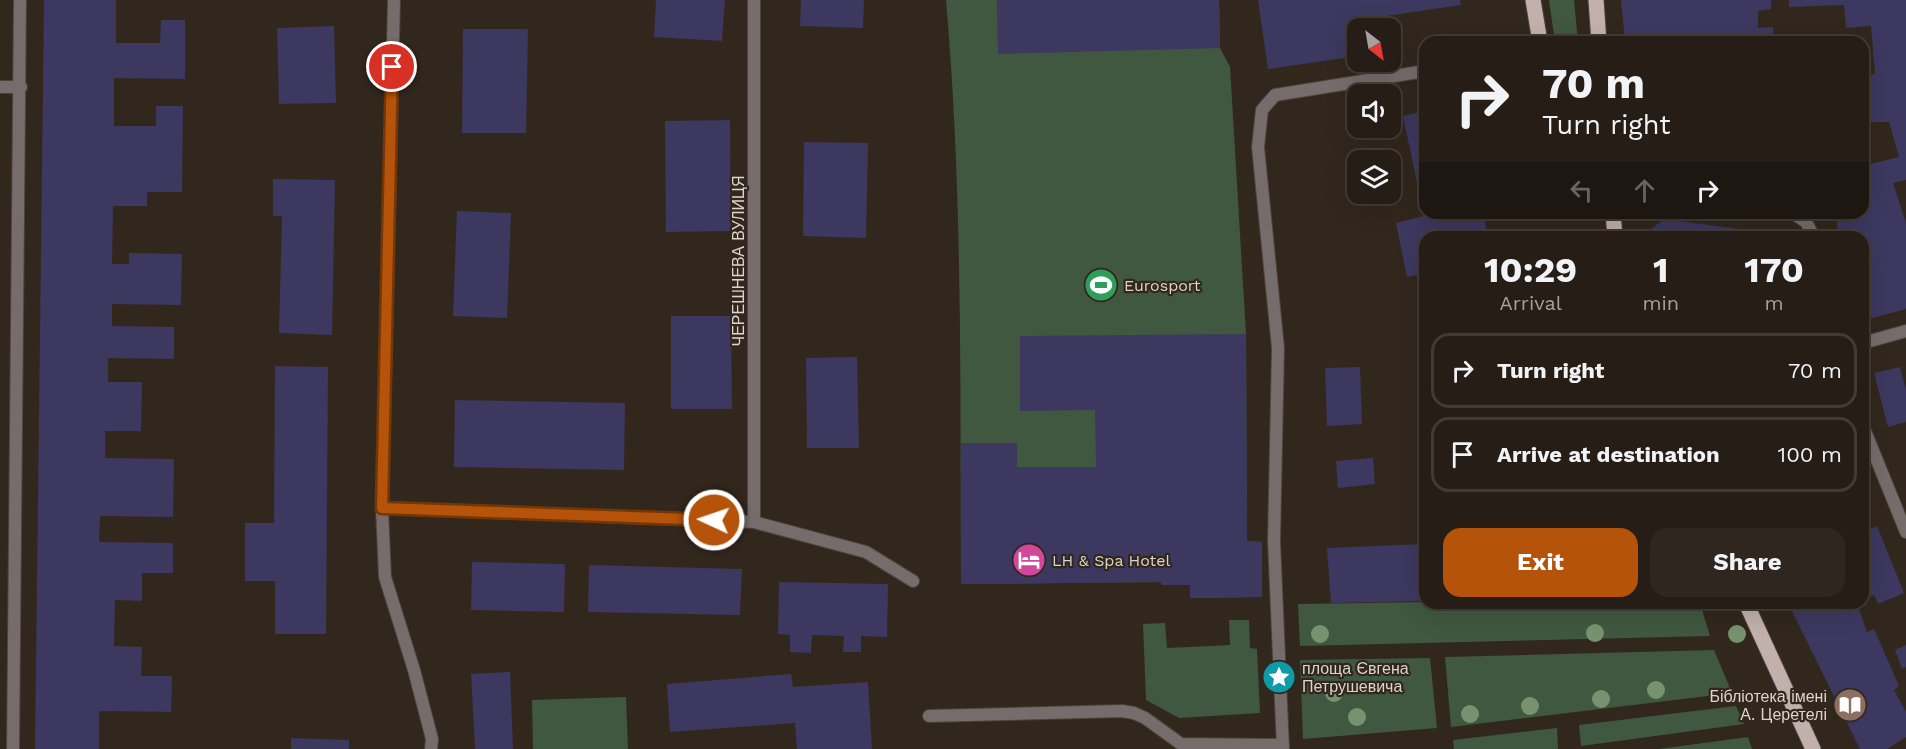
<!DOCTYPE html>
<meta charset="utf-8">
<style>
:root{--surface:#261d16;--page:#2e261f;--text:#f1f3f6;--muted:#a4a2a1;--line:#423b35;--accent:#b45309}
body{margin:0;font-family:"Work Sans",sans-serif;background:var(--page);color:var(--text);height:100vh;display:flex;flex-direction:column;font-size:22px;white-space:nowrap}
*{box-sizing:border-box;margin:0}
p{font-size:20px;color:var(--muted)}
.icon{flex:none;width:33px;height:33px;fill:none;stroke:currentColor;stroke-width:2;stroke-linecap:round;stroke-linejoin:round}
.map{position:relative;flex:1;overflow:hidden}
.drawer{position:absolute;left:1419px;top:231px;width:450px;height:378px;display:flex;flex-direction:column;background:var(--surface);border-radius:18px;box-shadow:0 6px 24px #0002,0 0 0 2px var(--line)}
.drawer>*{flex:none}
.guide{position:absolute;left:1419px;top:36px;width:450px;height:183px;border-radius:18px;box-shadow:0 6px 24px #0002,0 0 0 2px var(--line);background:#261d16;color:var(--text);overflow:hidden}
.needle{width:39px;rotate:149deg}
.tools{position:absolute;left:1347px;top:18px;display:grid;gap:12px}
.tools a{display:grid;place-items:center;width:54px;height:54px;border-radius:12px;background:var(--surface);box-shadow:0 6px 24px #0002,0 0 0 2px var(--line);font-size:30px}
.pin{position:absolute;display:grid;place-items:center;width:51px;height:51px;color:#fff;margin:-26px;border:3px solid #fff;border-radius:50%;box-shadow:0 2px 6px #0007}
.me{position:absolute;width:66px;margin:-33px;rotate:273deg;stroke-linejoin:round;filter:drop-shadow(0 0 4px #0008)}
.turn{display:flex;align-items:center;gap:21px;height:126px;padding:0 24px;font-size:27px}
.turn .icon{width:78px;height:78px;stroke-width:2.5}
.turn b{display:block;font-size:42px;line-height:51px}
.lanes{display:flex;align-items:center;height:57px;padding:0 24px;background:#0003;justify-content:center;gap:30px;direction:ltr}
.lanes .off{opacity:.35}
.eta{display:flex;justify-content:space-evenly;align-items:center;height:102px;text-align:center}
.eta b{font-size:36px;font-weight:700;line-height:42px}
.action{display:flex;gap:12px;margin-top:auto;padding:12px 24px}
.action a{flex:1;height:69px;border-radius:18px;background:var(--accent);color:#fff;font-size:24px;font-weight:700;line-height:69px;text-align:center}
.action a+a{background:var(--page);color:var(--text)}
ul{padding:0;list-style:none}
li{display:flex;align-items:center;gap:18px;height:75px;margin:0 12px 9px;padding:0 12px;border:3px solid var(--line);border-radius:18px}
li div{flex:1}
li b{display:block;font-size:22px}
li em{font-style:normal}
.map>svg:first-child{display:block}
.green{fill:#3f583f}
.building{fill:#3d385f}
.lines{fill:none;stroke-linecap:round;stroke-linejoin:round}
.lane-casing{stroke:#4d4339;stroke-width:14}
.street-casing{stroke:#4d4339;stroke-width:14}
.primary-casing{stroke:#4d4339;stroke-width:17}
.lane{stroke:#756d6b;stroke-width:12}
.street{stroke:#756d6b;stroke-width:12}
.primary{stroke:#c1b0ab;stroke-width:15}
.tree{fill:#77926e}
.route-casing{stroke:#753606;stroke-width:15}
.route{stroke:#b45309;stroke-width:10}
.labels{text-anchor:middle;stroke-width:4.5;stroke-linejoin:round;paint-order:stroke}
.street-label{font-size:16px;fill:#dcd4cd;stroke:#32271d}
.poi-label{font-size:16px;fill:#dcd4cd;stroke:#32271d;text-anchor:start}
</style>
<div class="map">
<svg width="1906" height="749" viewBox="0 0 1906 749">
<rect width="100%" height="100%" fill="#32271d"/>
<g class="green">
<path d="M946 0H1219L1220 48 1230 67 1246 334 1247 541 1262 542V597L1190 598V585H1162L1161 582 961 584C960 389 963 194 946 0Z"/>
<path d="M1549 0H1574L1578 42H1555Z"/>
<path d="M1425 602 1700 603 1710 636 1300 646 1298 604Z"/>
<path d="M1229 620H1249L1250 648 1257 649 1260 713 1179 718 1146 700 1143 624 1165 623 1167 648 1230 645Z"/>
<path d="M1714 650 1732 693 1451 727 1445 657Z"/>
<path d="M1430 658 1437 728 1303 739 1300 660Z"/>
<path d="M626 697 628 749H533L532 700Z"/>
<path d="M1736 706 1744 724 1581 746 1579 725Z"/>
<path d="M1557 728 1558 749H1454L1453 740Z"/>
<path d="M1748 737 1752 749H1659Z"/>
</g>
<g class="building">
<path d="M44 0H116V43H160L161 20H185V79L114 78V126H156V106H183L182 192H147V206H113L112 264H129V253L182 254 181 305 112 304V326L174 327V359L108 358V382H142L141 431H105V458L174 459 173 517 100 516 99 542 173 543V573H142V601L115 600 114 646 142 647 141 676H172L171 712 99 711V749H35Z"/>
<path d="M656 0H725L722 41 654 37Z"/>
<path d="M801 0H864L863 28 800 26Z"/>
<path d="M997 0H1219L1220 48 998 54Z"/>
<path d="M1258 0H1460L1461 5 1386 16 1388 28H1358V56L1268 69Z"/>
<path d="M1621 0H1771V9L1758 11V28L1773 27 1774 42H1625Z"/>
<path d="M1789 0H1906V180L1893 183 1906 223V309L1869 319 1863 316V237H1840L1837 225V213H1863V166L1899 157 1889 122H1865L1863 126V75L1875 74 1871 26 1846 28 1844 5 1789 7Z"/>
<path d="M334 26 336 103 279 104 277 28Z"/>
<path d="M463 29H528L526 133H462Z"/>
<path d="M1425 111V213H1483L1488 237H1425V273L1407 277 1396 223 1424 216 1403 116Z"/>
<path d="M730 120 731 231 666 232 665 121Z"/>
<path d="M804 142 868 143 866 238 803 236Z"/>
<path d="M273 179 335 180 332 335 279 333 282 216H273Z"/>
<path d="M457 211 511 213 507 318 453 316Z"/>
<path d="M1664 219 1784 235 1787 237H1647L1646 233Z"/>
<path d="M671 316H731L732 409H671Z"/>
<path d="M1246 334 1247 541 1262 542V597L1190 598V585H1162V582L961 584V443H1017V467H1096L1095 410 1020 411V336Z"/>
<path d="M857 357 859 448H807L806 358Z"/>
<path d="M275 366 328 367 326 634H275V581H245V523H274Z"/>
<path d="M1360 367 1362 424 1327 426 1325 368Z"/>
<path d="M1900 367 1906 390V422L1888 427 1874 373Z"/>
<path d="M455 400 625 403 624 470 454 467Z"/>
<path d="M1373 458 1375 484 1338 488 1336 461Z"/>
<path d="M1877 526 1904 593 1878 604 1874 595 1863 601V532Z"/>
<path d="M1425 544V601L1331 603 1327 548Z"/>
<path d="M472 562 565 564 564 612 471 610Z"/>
<path d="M589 565 742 569 740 615 588 612Z"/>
<path d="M779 582 888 584 887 637 861 636V652H843L844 636 812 635 811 653 790 652V635L778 634Z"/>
<path d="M1788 603H1861L1859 609 1867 632 1874 629 1899 686 1894 690 1906 712V737L1887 749H1860Z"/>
<path d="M1906 645V667L1902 669 1895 650Z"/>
<path d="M510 672 513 749H475L471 674Z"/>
<path d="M791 674 793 687 868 682 872 749H797L795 723 670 732 667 684Z"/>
<path d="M291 738 349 740V749H291Z"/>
</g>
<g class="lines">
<defs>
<g id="lane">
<path d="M0 87H21"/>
<path d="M929 716 1122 711 1134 713 1145 718 1181 744 1283 745"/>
<path d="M1283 749 1274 541 1278 348 1258 147 1262 110 1275 95 1419 72"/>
</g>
<g id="street">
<path d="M394 0 382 508 385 577 414 670 432 739 431 749"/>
<path d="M754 0V522"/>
<path d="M1793 213 1806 222 1814 237"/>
<path d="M1863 343 1906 331"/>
<path d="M1863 426 1906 532"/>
<path d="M382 508 754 522 866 552 913 581"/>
<path d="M13 749 20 0"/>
</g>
<g id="primary">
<path d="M1533 0 1540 42"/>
<path d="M1596 0 1599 42"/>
<path d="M1613 213 1615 237"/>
<path d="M1746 603 1813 749"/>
</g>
</defs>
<use href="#lane" class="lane-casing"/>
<use href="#street" class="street-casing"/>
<use href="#primary" class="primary-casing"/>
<use href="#lane" class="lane"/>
<use href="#street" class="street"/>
<use href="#primary" class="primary"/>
</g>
<g class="tree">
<circle cx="1595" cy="633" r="9"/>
<circle cx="1320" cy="634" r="9"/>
<circle cx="1737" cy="634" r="9"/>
<circle cx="1656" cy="690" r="9"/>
<circle cx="1334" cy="693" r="9"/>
<circle cx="1601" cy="699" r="9"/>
<circle cx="1530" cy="706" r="9"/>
<circle cx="1470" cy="714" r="9"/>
<circle cx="1357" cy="717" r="9"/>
</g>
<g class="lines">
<defs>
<path id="route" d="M392 67 382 508 714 520"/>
</defs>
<use href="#route" class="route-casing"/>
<use href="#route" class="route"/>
</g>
<defs>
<symbol id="stadium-disc" viewBox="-11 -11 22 22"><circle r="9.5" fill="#2e9e5b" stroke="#32271d"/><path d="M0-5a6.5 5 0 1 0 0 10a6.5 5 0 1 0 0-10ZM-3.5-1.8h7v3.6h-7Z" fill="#fff"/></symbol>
<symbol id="hotel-disc" viewBox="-11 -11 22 22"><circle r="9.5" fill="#d1479c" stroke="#32271d"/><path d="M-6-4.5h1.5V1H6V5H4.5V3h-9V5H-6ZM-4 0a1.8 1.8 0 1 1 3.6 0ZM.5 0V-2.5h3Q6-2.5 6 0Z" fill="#fff"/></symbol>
<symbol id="sight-disc" viewBox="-11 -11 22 22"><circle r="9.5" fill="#0f9aa8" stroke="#32271d"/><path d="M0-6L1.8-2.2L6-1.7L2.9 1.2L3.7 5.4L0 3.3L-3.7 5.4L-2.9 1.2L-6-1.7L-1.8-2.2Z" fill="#fff"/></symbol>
<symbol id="library-disc" viewBox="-11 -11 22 22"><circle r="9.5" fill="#8d6e63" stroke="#32271d"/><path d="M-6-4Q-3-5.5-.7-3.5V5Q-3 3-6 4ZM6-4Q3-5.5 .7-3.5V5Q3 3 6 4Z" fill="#fff"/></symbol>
</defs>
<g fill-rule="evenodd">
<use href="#stadium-disc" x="1082" y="266" width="38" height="38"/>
<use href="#hotel-disc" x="1010" y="541" width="38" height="38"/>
<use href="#sight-disc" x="1260" y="658" width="38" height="38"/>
<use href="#library-disc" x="1831" y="686" width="38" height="38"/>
</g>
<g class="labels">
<g class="street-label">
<text transform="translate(738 261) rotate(-90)" y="6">ЧЕРЕШНЕВА ВУЛИЦЯ</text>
</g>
<g class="poi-label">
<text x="1124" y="291">Eurosport</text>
<text x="1052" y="566">LH &amp; Spa Hotel</text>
<text x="1302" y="674">площа Євгена<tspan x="1302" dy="18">Петрушевича</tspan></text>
<text x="1827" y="702" text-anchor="end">Бібліотека імені<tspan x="1827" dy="18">А. Церетелі</tspan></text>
</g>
</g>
</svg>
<div class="tools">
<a><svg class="needle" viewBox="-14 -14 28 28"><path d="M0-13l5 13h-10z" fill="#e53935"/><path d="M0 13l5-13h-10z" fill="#a4a2a1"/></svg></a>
<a><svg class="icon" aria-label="sound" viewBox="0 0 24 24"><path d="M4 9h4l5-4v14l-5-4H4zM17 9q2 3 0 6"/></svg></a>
<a><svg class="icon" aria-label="layers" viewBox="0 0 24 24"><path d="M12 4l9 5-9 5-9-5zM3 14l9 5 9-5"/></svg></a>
</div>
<div class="pin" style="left:392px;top:67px;background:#d93025"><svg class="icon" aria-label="arrive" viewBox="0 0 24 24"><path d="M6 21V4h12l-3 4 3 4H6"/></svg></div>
<svg class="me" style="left:714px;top:520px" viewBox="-20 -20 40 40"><circle r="17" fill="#b45309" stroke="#fff" stroke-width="3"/><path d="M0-11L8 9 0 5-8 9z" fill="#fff"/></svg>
<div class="guide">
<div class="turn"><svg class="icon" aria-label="right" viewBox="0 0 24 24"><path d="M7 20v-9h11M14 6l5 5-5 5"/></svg><div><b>70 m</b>Turn right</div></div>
<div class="lanes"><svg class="icon off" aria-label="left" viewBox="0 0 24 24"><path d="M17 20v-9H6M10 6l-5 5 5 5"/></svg><svg class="icon off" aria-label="ahead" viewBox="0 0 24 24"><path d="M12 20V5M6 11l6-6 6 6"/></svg><svg class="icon" aria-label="right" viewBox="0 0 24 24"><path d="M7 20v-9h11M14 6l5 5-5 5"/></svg></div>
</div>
<section class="drawer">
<div class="eta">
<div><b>10:29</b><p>Arrival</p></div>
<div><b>1</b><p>min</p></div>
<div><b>170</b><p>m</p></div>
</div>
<ul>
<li><svg class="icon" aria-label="right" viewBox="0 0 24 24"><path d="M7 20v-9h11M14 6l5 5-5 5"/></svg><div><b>Turn right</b></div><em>70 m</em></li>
<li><svg class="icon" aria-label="arrive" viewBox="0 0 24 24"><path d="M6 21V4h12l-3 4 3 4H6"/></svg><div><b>Arrive at destination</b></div><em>100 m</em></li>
</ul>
<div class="action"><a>Exit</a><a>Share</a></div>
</section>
</div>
